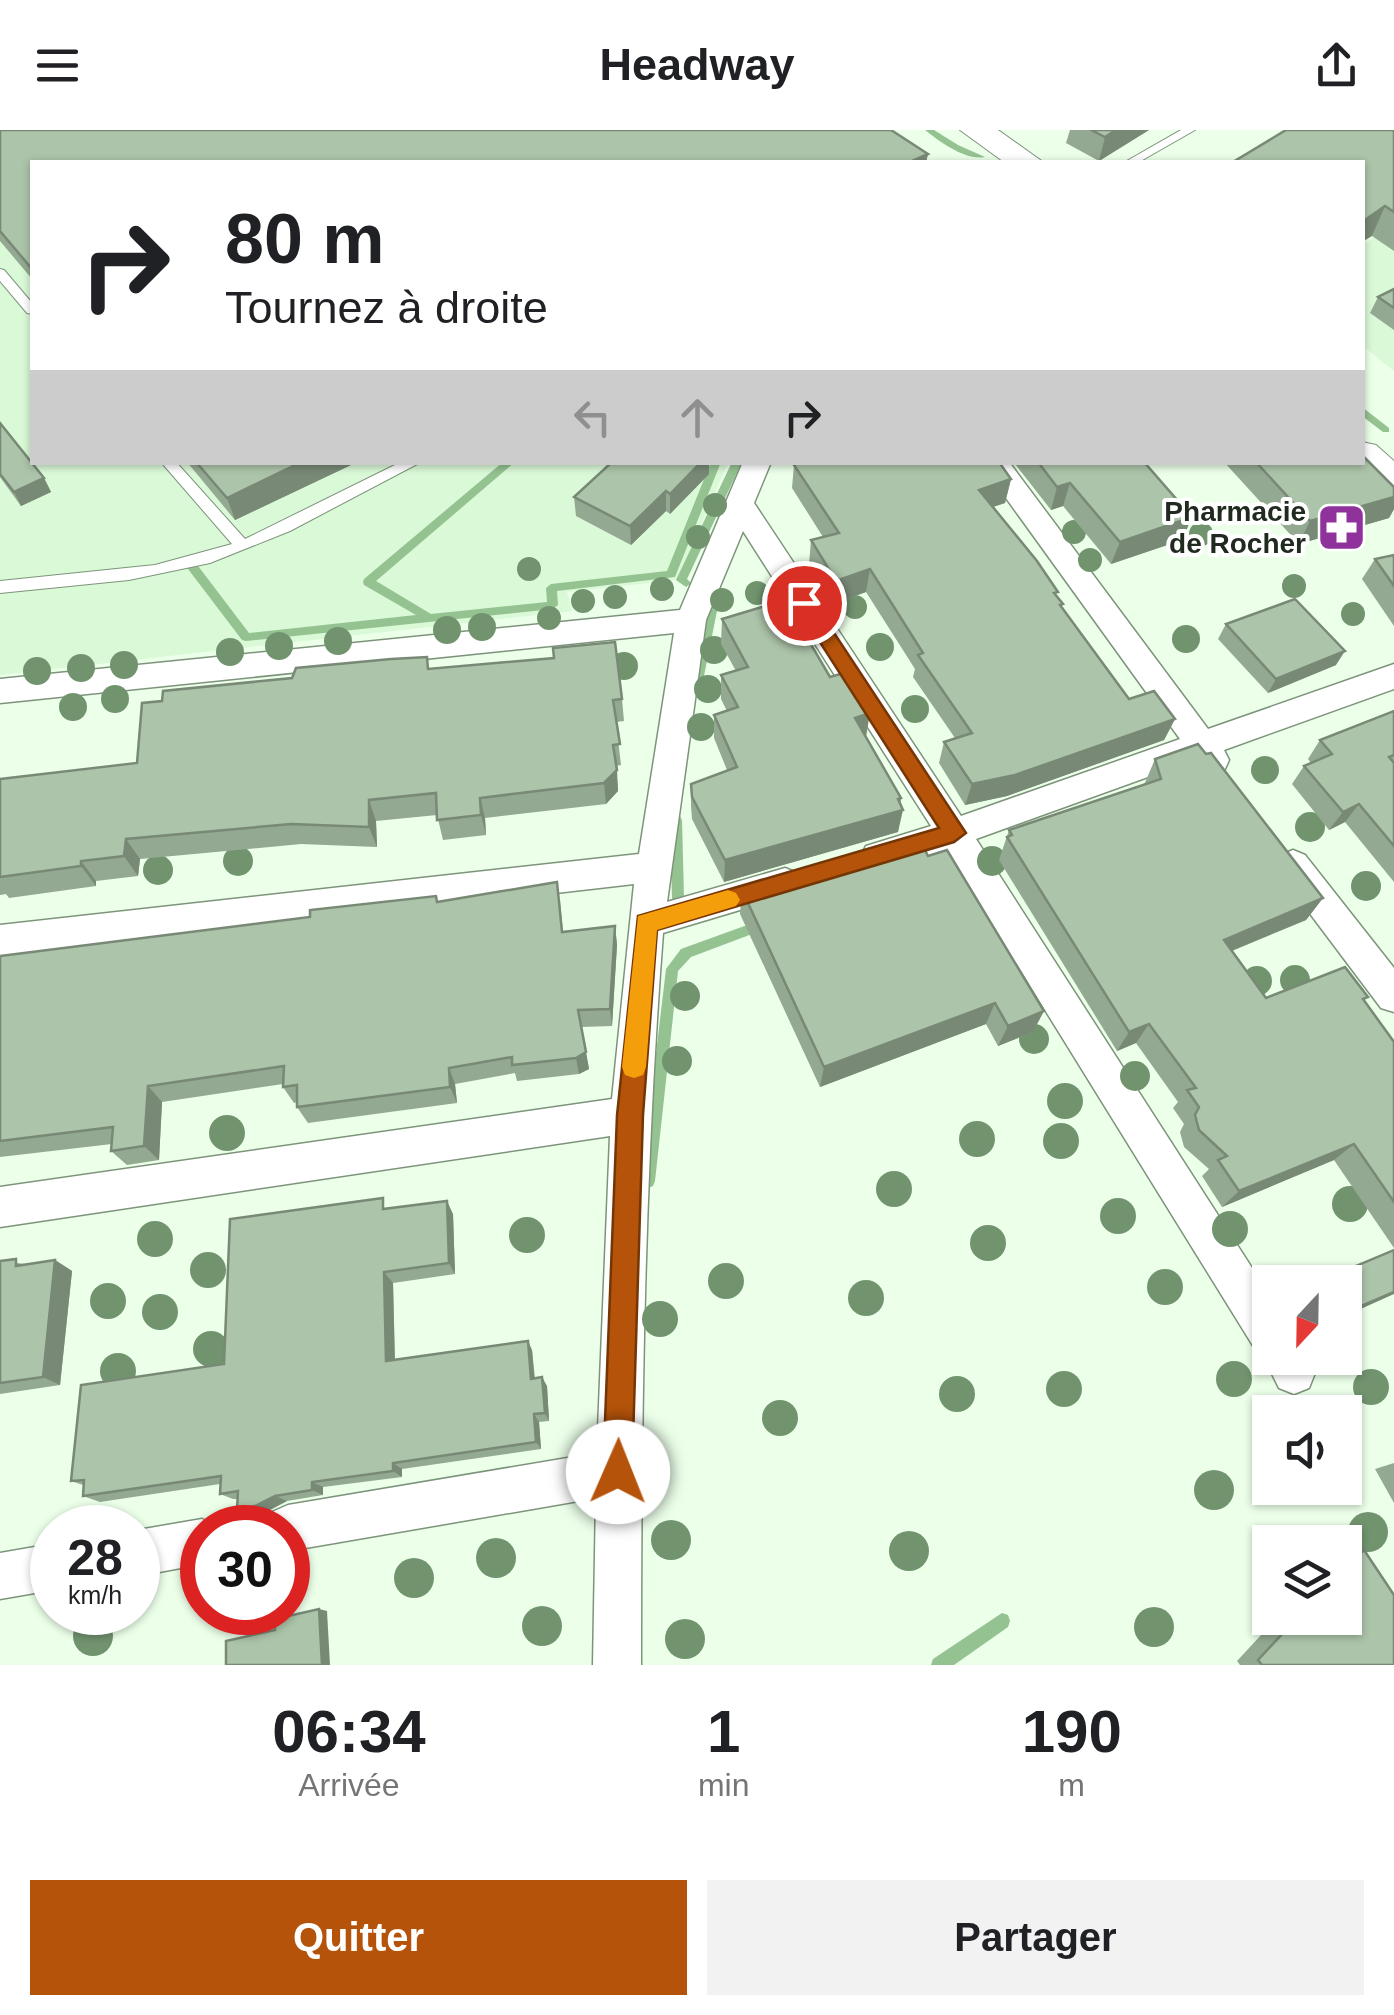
<!DOCTYPE html>
<html lang="fr">
<meta charset="utf-8">
<style>
:root{--surface:#fff;--page:#f2f2f2;--text:#202124;--muted:#757577;--accent:#b45309}
body{margin:0;font-family:Arial,sans-serif;background:var(--page);color:var(--text);height:100vh;display:flex;flex-direction:column;font-size:38px;white-space:nowrap}
*{box-sizing:border-box;margin:0}
p{font-size:32px;color:var(--muted)}
.icon{flex:none;width:55px;height:55px;fill:none;stroke:currentColor;stroke-width:2;stroke-linecap:round;stroke-linejoin:round}
.map{position:relative;height:1535px;overflow:hidden}
.panel{display:flex;flex-direction:column;background:var(--surface);flex:1}
.panel>*{flex:none}
.guide{position:absolute;left:30px;top:30px;width:1335px;height:305px;border-radius:0px;box-shadow:0 2px 8px #0004;background:#fff;color:var(--text);overflow:hidden}
.needle{width:65px;rotate:202deg}
.fabs{position:absolute;left:1252px;top:1135px;display:grid;gap:20px}
.fabs a{display:grid;place-items:center;width:110px;height:110px;border-radius:0px;background:var(--surface);box-shadow:0 2px 8px #0004;font-size:50px}
.speed{position:absolute;left:30px;top:1375px;display:flex;gap:20px;font-size:50px;font-weight:700;text-align:center}
.speed>*{display:grid;place-content:center;width:130px;height:130px;border-radius:50%;background:var(--surface);box-shadow:0 2px 8px #0004;line-height:1}
.speed small{font-size:25px;font-weight:400}
.speed .limit{border:15px solid #d22;background:#fff;color:#111}
.pin{position:absolute;display:grid;place-items:center;width:85px;height:85px;color:#fff;margin:-42px;border:5px solid #fff;border-radius:50%;box-shadow:0 2px 10px #0007}
.me{position:absolute;width:110px;margin:-55px;rotate:1deg;stroke-linejoin:round;filter:drop-shadow(0 0 8px #0008)}
.turn{display:flex;align-items:center;gap:35px;height:210px;padding:0 30px;font-size:45px}
.turn .icon{width:130px;height:130px;stroke-width:2.5}
.turn b{display:block;font-size:70px;line-height:85px}
.lanes{display:flex;align-items:center;height:95px;padding:0 30px;background:#0003;justify-content:center;gap:50px;direction:ltr}
.lanes .off{opacity:.35}
.eta{display:flex;justify-content:space-evenly;align-items:center;height:170px;text-align:center}
.eta b{font-size:60px;font-weight:700;line-height:70px}
.action{display:flex;gap:20px;margin-top:auto;padding:20px 30px}
.action a{flex:1;height:115px;border-radius:0px;background:var(--accent);color:#fff;font-size:40px;font-weight:700;line-height:115px;text-align:center}
.action a+a{background:var(--page);color:var(--text)}
header{display:flex;justify-content:space-between;align-items:center;height:130px;padding:0 30px;background:var(--surface);font-size:45px;font-weight:700}
.map>svg:first-child{display:block}
.built{fill:#daf9d7}
.lines{fill:none;stroke-linecap:round;stroke-linejoin:round}
.stream{fill:#95c291;fill-rule:evenodd}
.service-casing{stroke:#7d947b;stroke-width:2}
.minor-casing{stroke:#7d947b;stroke-width:3}
.secondary-casing{stroke:#7d947b;stroke-width:2}
.service{fill:#fff;fill-rule:evenodd}
.minor{fill:#fff;fill-rule:evenodd}
.secondary{fill:#fff;fill-rule:evenodd}
.tree{fill:#71946f}
.wall{fill:#94a991}
.shaded-wall{fill:#788976}
.building{fill:#acc4a9;stroke:#788976;stroke-width:2.5}
.route{fill:#b45309;stroke:#753606;stroke-width:2.5}
.slow{fill:#f59e0b}
.labels{text-anchor:middle;stroke-width:8;stroke-linejoin:round;paint-order:stroke}
.poi-label{font-size:28px;font-weight:bold;fill:#202a1f;stroke:#fff;text-anchor:end}
</style>
<header><svg class="icon" aria-label="menu" viewBox="0 0 24 24"><path d="M4 6h16M4 12h16M4 18h16"/></svg>Headway<svg class="icon" aria-label="share" viewBox="0 0 24 24"><path d="M12 15V3M7 8l5-5 5 5M5 13v7h14v-7"/></svg></header>
<div class="map">
<svg width="1394" height="1535" viewBox="0 0 1394 1535">
<rect width="100%" height="100%" fill="#ebffe9"/>
<g class="built">
<path d="M0 0H864L32 32V332L728 333 677 450 567 462 572 481 0 545Z"/>
<path d="M1394 94V241L1363 216V115Z"/>
</g>
<g class="lines">
<g class="stream">
<path d="M925 0H934L958 15 985 27C966 31 940 12 925 0Z"/>
<path d="M1362 277 1389 298V302H1383L1362 286Z"/>
<path d="M503 332H515L376 451 431 484 547 472 546 458 551 454 667 441 711 332H721L675 447 557 461 558 475 553 479 246 511 242 510 185 435H177L176 432 181 428H192L249 503 416 485 364 455 363 452 364 449Z"/>
<path d="M732 332H742L687 449 691 453 686 457 676 450Z"/>
<path d="M705 462 719 471 703 551 697 555 691 551 708 473 700 466Z"/>
<path d="M676 685 680 686 682 690 684 768 682 772 678 773 674 772 672 768 670 690 672 686Z"/>
<path d="M761 790 765 791 767 795 765 799 691 827 678 841 655 1051 653 1056 648 1058 643 1056 641 1051 666 839 681 819Z"/>
<path d="M1002 1483 1008 1485 1010 1491 1008 1497 954 1535H931L933 1529Z"/>
</g>
<defs>
<g id="service">
<path d="M1181 0H1195L1139 32H1125Z"/>
<path d="M0 139 4 140 32 173V184L27 183 0 151Z"/>
<path d="M161 332H176L245 409 401 332H421L290 401 210 433 129 450 0 463V451L155 435 232 414Z"/>
</g>
<g id="minor">
<path d="M743 332H771L754 373 961 686 1180 609 980 332H1009L1208 599 1394 534V559L1224 620 1229 630 1225 639C1211 644 1204 642 1195 630L976 709 1270 1166V1228H1309L1315 1243 1309 1258 1294 1264 1279 1258 1264 1228 1266 1223 1255 1219 946 720 878 740 866 736 861 726 866 716 931 696 743 401 706 490 667 772 785 738 797 743 802 753 797 763 663 803C644 1050 641 1288 641 1535H593L596 1368 288 1421V1398H266L272 1382 288 1375 597 1323 610 1006 0 1097V1057L612 969 634 754 0 827V795L639 724 674 503 0 573V549L680 480Z"/>
<path d="M1293 720 1305 725 1394 838V882L1381 878 1281 745 1276 735 1281 725Z"/>
<path d="M202 1389 219 1398H202V1434L138 1446V1400Z"/>
<path d="M52 1414V1460L0 1469V1423Z"/>
</g>
<g id="secondary">
<path d="M960 0H998L1043 32H1004Z"/>
<path d="M1362 312 1376 315 1394 331V368L1380 364 1347 332H1362Z"/>
</g>
</defs>
<use href="#service" class="service-casing"/>
<use href="#minor" class="minor-casing"/>
<use href="#secondary" class="secondary-casing"/>
<use href="#service" class="service"/>
<use href="#minor" class="minor"/>
<use href="#secondary" class="secondary"/>
</g>
<g class="tree">
<circle cx="715" cy="375" r="12"/>
<circle cx="1074" cy="402" r="12"/>
<circle cx="1201" cy="404" r="12"/>
<circle cx="698" cy="407" r="12"/>
<circle cx="1090" cy="430" r="12"/>
<circle cx="529" cy="439" r="12"/>
<circle cx="1294" cy="456" r="12"/>
<circle cx="662" cy="459" r="12"/>
<circle cx="757" cy="463" r="12"/>
<circle cx="615" cy="467" r="12"/>
<circle cx="722" cy="470" r="12"/>
<circle cx="583" cy="471" r="12"/>
<circle cx="855" cy="477" r="12"/>
<circle cx="1353" cy="484" r="12"/>
<circle cx="549" cy="488" r="12"/>
<circle cx="482" cy="497" r="14"/>
<circle cx="447" cy="500" r="14"/>
<circle cx="1186" cy="509" r="14"/>
<circle cx="338" cy="511" r="14"/>
<circle cx="279" cy="516" r="14"/>
<circle cx="880" cy="517" r="14"/>
<circle cx="714" cy="520" r="14"/>
<circle cx="230" cy="522" r="14"/>
<circle cx="124" cy="535" r="14"/>
<circle cx="624" cy="536" r="14"/>
<circle cx="81" cy="538" r="14"/>
<circle cx="37" cy="541" r="14"/>
<circle cx="708" cy="559" r="14"/>
<circle cx="115" cy="569" r="14"/>
<circle cx="73" cy="577" r="14"/>
<circle cx="915" cy="579" r="14"/>
<circle cx="701" cy="597" r="14"/>
<circle cx="1265" cy="640" r="14"/>
<circle cx="1310" cy="697" r="15"/>
<circle cx="238" cy="731" r="15"/>
<circle cx="992" cy="731" r="15"/>
<circle cx="158" cy="740" r="15"/>
<circle cx="1366" cy="756" r="15"/>
<circle cx="1295" cy="850" r="15"/>
<circle cx="1257" cy="851" r="15"/>
<circle cx="685" cy="866" r="15"/>
<circle cx="1034" cy="909" r="15"/>
<circle cx="677" cy="931" r="15"/>
<circle cx="1135" cy="946" r="15"/>
<circle cx="1065" cy="971" r="18"/>
<circle cx="227" cy="1003" r="18"/>
<circle cx="977" cy="1009" r="18"/>
<circle cx="1061" cy="1011" r="18"/>
<circle cx="894" cy="1059" r="18"/>
<circle cx="1350" cy="1074" r="18"/>
<circle cx="1118" cy="1086" r="18"/>
<circle cx="1230" cy="1099" r="18"/>
<circle cx="527" cy="1105" r="18"/>
<circle cx="155" cy="1109" r="18"/>
<circle cx="988" cy="1113" r="18"/>
<circle cx="208" cy="1140" r="18"/>
<circle cx="726" cy="1151" r="18"/>
<circle cx="1165" cy="1157" r="18"/>
<circle cx="866" cy="1168" r="18"/>
<circle cx="108" cy="1171" r="18"/>
<circle cx="160" cy="1182" r="18"/>
<circle cx="660" cy="1189" r="18"/>
<circle cx="211" cy="1219" r="18"/>
<circle cx="118" cy="1241" r="18"/>
<circle cx="1234" cy="1249" r="18"/>
<circle cx="1371" cy="1257" r="18"/>
<circle cx="1064" cy="1259" r="18"/>
<circle cx="957" cy="1264" r="18"/>
<circle cx="780" cy="1288" r="18"/>
<circle cx="1214" cy="1360" r="20"/>
<circle cx="1368" cy="1402" r="20"/>
<circle cx="671" cy="1410" r="20"/>
<circle cx="909" cy="1421" r="20"/>
<circle cx="496" cy="1428" r="20"/>
<circle cx="414" cy="1448" r="20"/>
<circle cx="542" cy="1496" r="20"/>
<circle cx="1154" cy="1497" r="20"/>
<circle cx="93" cy="1506" r="20"/>
<circle cx="685" cy="1509" r="20"/>
</g>
<g class="wall">
<path d="M0 0 928 24 926 32H32V149L0 111Z"/>
<path d="M1070 0H1149L1099 31 1066 13Z"/>
<path d="M1394 0V121L1372 106Z"/>
<path d="M1394 159V200L1370 183 1378 167Z"/>
<path d="M0 293 44 348 51 362 21 376 0 347Z"/>
<path d="M187 332H350L351 335 235 390Z"/>
<path d="M612 332H709V344L670 384 666 381 631 415 576 386 574 367Z"/>
<path d="M1016 332H1144L1192 387 1182 410 1111 434 1063 376 1051 380 1015 334Z"/>
<path d="M1224 332H1362L1394 357V379L1389 388 1299 414Z"/>
<path d="M794 335 1011 349 1005 373 993 377 1057 466 1062 478 1129 569 1175 589 1164 610 1007 666 965 675 939 633 944 612 955 608 913 547 915 539 866 462 833 474 809 434 811 410 823 407 792 358Z"/>
<path d="M1394 425V496L1362 449 1375 429Z"/>
<path d="M722 489 866 607 901 668 898 702 724 752 692 689 691 676V654L727 640 714 608V585L727 581 721 569V545L736 541 721 514Z"/>
<path d="M1226 494 1336 535 1268 563 1218 509Z"/>
<path d="M430 539 622 569 624 591 616 592 621 635 616 636 618 661 606 674 485 688 486 705 443 710 437 685 376 691 377 717 301 714 140 729 138 746 96 751V756L9 768 6 764 0 765V649L137 633Z"/>
<path d="M1394 581V752L1345 692 1329 700 1292 654 1304 636 1311 633 1308 629 1320 610Z"/>
<path d="M1155 629 1323 768 1306 790 1232 821 1266 868 1365 871 1394 912V1118L1334 1030 1222 1077 1202 1046 1209 1039 1184 1017 1180 1002 1184 994 1173 978 1178 972 1136 913 1117 921 999 730 1009 700 1144 655Z"/>
<path d="M928 726 1033 902 998 916 986 894 820 957 740 784 742 760Z"/>
<path d="M560 771 563 802 615 796 617 815 612 896 581 897 589 939 579 944 517 951 515 943 455 954 457 973 308 993 297 977V972L294 973 283 957V954L162 972 159 1030 127 1035 111 1021 112 1014 0 1027V826L438 772Z"/>
<path d="M390 1078 453 1084 455 1144 393 1153 395 1230 532 1220 535 1248 547 1256 549 1291 539 1292 541 1319 402 1339V1347L323 1357V1365L287 1371 268 1381 250 1384 237 1379 238 1369H233L220 1364V1354L100 1372 83 1366V1355L71 1351 224 1234Z"/>
<path d="M55 1130 72 1141 60 1255 0 1264V1131L25 1134Z"/>
<path d="M1394 1333V1373L1375 1339Z"/>
<path d="M1364 1420 1394 1535H1240L1237 1531 1262 1504 1319 1497 1313 1488H1345V1423Z"/>
</g>
<g class="shaded-wall">
<path d="M1116 0H1149L1099 31 1105 7Z"/>
<path d="M928 24 926 32H910Z"/>
<path d="M1385 76 1372 106 1362 112V92Z"/>
<path d="M301 332H350L351 335 235 390 227 368Z"/>
<path d="M701 332H709V344L670 384V364Z"/>
<path d="M44 348 51 362 21 376 14 362Z"/>
<path d="M1011 349 1005 373 974 383 979 360Z"/>
<path d="M1070 353 1063 376 1051 380 1057 357Z"/>
<path d="M666 361V381L631 415 630 396Z"/>
<path d="M1394 367V379L1389 388 1299 414 1310 391Z"/>
<path d="M1192 387 1182 410 1111 434 1120 412Z"/>
<path d="M870 439 866 462 833 474 836 451Z"/>
<path d="M1345 521 1336 535 1268 563 1276 549Z"/>
<path d="M870 583 866 607 855 588Z"/>
<path d="M1175 589 1164 610 1007 666 965 675 972 654Z"/>
<path d="M617 640 618 661 606 674 604 653Z"/>
<path d="M480 668 485 688 486 705 481 685Z"/>
<path d="M901 668 898 681 903 680 898 702 724 752 725 730Z"/>
<path d="M369 670 376 691 377 717 369 697Z"/>
<path d="M1359 674 1345 692 1329 700 1343 682Z"/>
<path d="M126 709 140 729 138 746 124 726Z"/>
<path d="M81 731 96 751V756L81 736Z"/>
<path d="M1323 768 1306 790 1209 830 1224 810Z"/>
<path d="M615 796 617 815 612 896 610 879Z"/>
<path d="M995 873 986 894 820 957 824 937Z"/>
<path d="M1044 881 1033 902 998 916 1008 896Z"/>
<path d="M1149 894 1136 913 1117 921 1129 902Z"/>
<path d="M586 922 589 939 579 944 576 928Z"/>
<path d="M449 938 455 954 457 973 450 957Z"/>
<path d="M148 956 162 972 159 1030 144 1016Z"/>
<path d="M1354 1014 1334 1030 1222 1077 1239 1061Z"/>
<path d="M447 1071 453 1084 455 1144 449 1133Z"/>
<path d="M55 1130 72 1141 60 1255 43 1247Z"/>
<path d="M384 1142 393 1153 395 1240 386 1231Z"/>
<path d="M1394 1162V1164L1345 1186V1183Z"/>
<path d="M528 1211 532 1220 535 1257 531 1249Z"/>
<path d="M542 1247 547 1256 549 1291 545 1283Z"/>
<path d="M534 1284 539 1292 541 1319 536 1312Z"/>
<path d="M393 1333 402 1339V1347L393 1341Z"/>
<path d="M312 1352 323 1357V1365L312 1360Z"/>
<path d="M275 1366 287 1371 268 1381 255 1376Z"/>
<path d="M319 1479 327 1481 330 1535H322Z"/>
</g>
<g class="building">
<path d="M0 0H891L928 24 910 32H32V139L0 101Z"/>
<path d="M1091 0H1116L1105 7Z"/>
<path d="M1286 0H1394V82L1385 76 1362 92V32H1233Z"/>
<path d="M1394 159V178L1378 167Z"/>
<path d="M0 293 44 348 14 362 0 344Z"/>
<path d="M1362 325 1394 357V367L1310 391 1256 332H1362Z"/>
<path d="M196 332H301L227 368Z"/>
<path d="M612 332H701L670 364 666 361 630 396 574 367Z"/>
<path d="M800 332H999L1011 349 979 360 1037 431 1058 462 1054 463 1063 474 1060 475 1129 569 1154 561 1175 589 1015 645 972 654 944 612 972 603 918 525 923 523 870 439 836 451 811 410 839 403 794 335Z"/>
<path d="M1038 332H1144L1192 387 1120 412 1070 353 1057 357Z"/>
<path d="M1394 425V456L1375 429Z"/>
<path d="M1295 469 1345 521 1276 549 1226 494Z"/>
<path d="M785 470 830 547 844 543 870 583 855 588 901 668 898 669 903 680 725 730 692 667 691 654 737 637 714 585 738 577 721 545 748 537 722 489Z"/>
<path d="M615 512 622 569 613 570 620 614 613 615 617 640 604 653 480 668 481 685 437 690 436 663 369 670V697L291 694 126 709 124 726 81 731V736L0 747V649L137 633 142 573 162 571 163 561 292 548 296 538 391 529 427 527 428 539 554 528 553 518Z"/>
<path d="M1394 581V625L1389 627 1394 633V716L1359 674 1343 682 1304 636 1332 624 1320 610Z"/>
<path d="M1198 614 1206 624 1211 623 1323 768 1224 810 1266 868 1345 837 1368 867 1363 869 1394 912V1072L1354 1014 1239 1061 1218 1030 1227 1026 1199 1000 1195 985 1199 977 1187 960 1196 958 1149 894 1129 902 1007 707 1012 705 1009 700 1161 649 1155 629Z"/>
<path d="M919 708 928 726 947 720 1044 881 1008 896 995 873 824 937 742 760Z"/>
<path d="M557 752 562 802 615 796 610 879 578 880 586 922 576 928 512 935V927L449 938 450 957 297 977V955L283 957 284 936 148 956 144 1016 111 1021 113 997 0 1011V826L310 787V780L436 766 437 772Z"/>
<path d="M383 1068V1079L447 1071 449 1133 384 1142 386 1231 528 1211 531 1249 542 1247 545 1283 534 1284 536 1312 393 1333V1341L312 1352V1360L275 1366 255 1376 237 1379 238 1361 220 1364 221 1346 83 1366 84 1350 71 1351 81 1255 224 1234 230 1089Z"/>
<path d="M1394 1120V1162L1345 1183V1152H1318Z"/>
<path d="M16 1129V1136L55 1130 43 1247 0 1253V1131Z"/>
<path d="M1364 1420 1394 1465V1535H1262L1258 1530 1284 1502 1344 1494 1339 1488H1345V1440Z"/>
<path d="M319 1479 322 1535H226V1511L275 1500V1489Z"/>
</g>
<path class="route" d="M804 465 811 468 966 703 954 712 657 800 643 985 632 1342 628 1352 618 1356 608 1352 603 1342 617 985 638 786 939 698 798 478V468Z"/>
<path class="slow" d="M728 760 736 763 740 770 736 776 657 800 646 937 643 945 634 948 625 945 622 937 638 786Z"/>
<defs>
<symbol id="pharmacy-square" viewBox="-11 -11 22 22"><rect x="-9" y="-9" width="18" height="18" rx="4" fill="#90329c" stroke="#fff"/><path d="M-2-6h4v4h4v4h-4v4h-4v-4h-4v-4h4Z" fill="#fff"/></symbol>
</defs>
<g fill-rule="evenodd">
<use href="#pharmacy-square" x="1314" y="370" width="55" height="55"/>
</g>
<g class="labels">
<g class="poi-label">
<text x="1306" y="391">Pharmacie<tspan x="1306" dy="32">de Rocher</tspan></text>
</g>
</g>
</svg>
<div class="fabs">
<a><svg class="needle" viewBox="-14 -14 28 28"><path d="M0-13l5 13h-10z" fill="#e53935"/><path d="M0 13l5-13h-10z" fill="#757577"/></svg></a>
<a><svg class="icon" aria-label="sound" viewBox="0 0 24 24"><path d="M4 9h4l5-4v14l-5-4H4zM17 9q2 3 0 6"/></svg></a>
<a><svg class="icon" aria-label="layers" viewBox="0 0 24 24"><path d="M12 4l9 5-9 5-9-5zM3 14l9 5 9-5"/></svg></a>
</div>
<div class="speed"><div>28<small>km/h</small></div><div class="limit">30</div></div>
<div class="pin" style="left:804px;top:473px;background:#d93025"><svg class="icon" aria-label="arrive" viewBox="0 0 24 24"><path d="M6 21V4h12l-3 4 3 4H6"/></svg></div>
<svg class="me" style="left:618px;top:1342px" viewBox="-20 -20 40 40"><circle r="19" fill="#fff"/><path d="M0-13L10 11 0 6-10 11z" fill="#b45309"/></svg>
<div class="guide">
<div class="turn"><svg class="icon" aria-label="right" viewBox="0 0 24 24"><path d="M7 20v-9h11M14 6l5 5-5 5"/></svg><div><b>80 m</b>Tournez à droite</div></div>
<div class="lanes"><svg class="icon off" aria-label="left" viewBox="0 0 24 24"><path d="M17 20v-9H6M10 6l-5 5 5 5"/></svg><svg class="icon off" aria-label="ahead" viewBox="0 0 24 24"><path d="M12 20V5M6 11l6-6 6 6"/></svg><svg class="icon" aria-label="right" viewBox="0 0 24 24"><path d="M7 20v-9h11M14 6l5 5-5 5"/></svg></div>
</div>
</div>
<section class="panel">
<div class="eta">
<div><b>06:34</b><p>Arrivée</p></div>
<div><b>1</b><p>min</p></div>
<div><b>190</b><p>m</p></div>
</div>
<div class="action"><a>Quitter</a><a>Partager</a></div>
</section>
